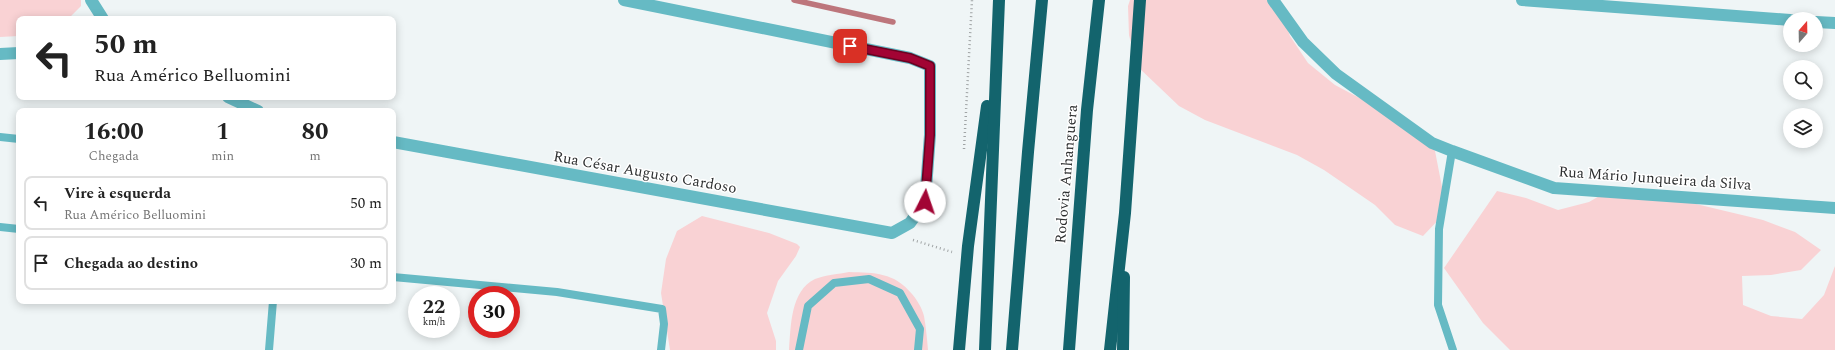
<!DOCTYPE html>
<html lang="pt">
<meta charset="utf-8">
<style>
:root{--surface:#fff;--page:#f2f2f2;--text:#222;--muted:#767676;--line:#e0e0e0}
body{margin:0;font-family:Spectral,serif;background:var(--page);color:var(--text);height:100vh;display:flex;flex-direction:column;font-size:15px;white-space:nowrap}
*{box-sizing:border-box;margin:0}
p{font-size:13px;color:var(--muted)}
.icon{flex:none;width:22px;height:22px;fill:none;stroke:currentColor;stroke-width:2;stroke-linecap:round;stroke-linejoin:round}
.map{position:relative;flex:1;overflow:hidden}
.details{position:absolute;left:16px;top:108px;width:380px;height:196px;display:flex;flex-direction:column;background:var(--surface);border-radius:8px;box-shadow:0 2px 10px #0003}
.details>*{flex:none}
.hud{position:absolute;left:16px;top:16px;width:380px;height:84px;border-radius:8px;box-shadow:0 2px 10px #0003;background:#fff;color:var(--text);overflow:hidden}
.needle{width:26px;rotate:20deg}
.fabs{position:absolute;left:1783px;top:12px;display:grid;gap:8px}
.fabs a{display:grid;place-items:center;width:40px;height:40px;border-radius:50%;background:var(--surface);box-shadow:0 2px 10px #0003;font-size:20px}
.speed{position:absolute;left:408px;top:286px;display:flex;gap:8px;font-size:20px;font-weight:700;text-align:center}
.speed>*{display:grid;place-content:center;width:52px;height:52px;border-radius:50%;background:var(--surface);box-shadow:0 2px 10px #0003;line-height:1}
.speed small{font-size:10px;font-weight:400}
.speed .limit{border:6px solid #d22;background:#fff;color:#111}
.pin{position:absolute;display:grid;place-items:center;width:34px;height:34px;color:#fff;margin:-17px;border-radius:8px;box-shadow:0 2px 6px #0006}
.me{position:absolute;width:44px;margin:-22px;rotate:4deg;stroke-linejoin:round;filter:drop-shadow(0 0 3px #0008)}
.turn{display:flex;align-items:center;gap:14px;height:84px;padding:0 12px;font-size:18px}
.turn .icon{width:52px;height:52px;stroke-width:2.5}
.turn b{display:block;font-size:28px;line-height:34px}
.eta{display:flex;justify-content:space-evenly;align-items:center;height:68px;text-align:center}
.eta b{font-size:24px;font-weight:700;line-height:28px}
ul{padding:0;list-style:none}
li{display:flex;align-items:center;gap:12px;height:54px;margin:0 8px 6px;padding:0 4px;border:2px solid var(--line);border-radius:8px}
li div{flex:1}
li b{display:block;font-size:15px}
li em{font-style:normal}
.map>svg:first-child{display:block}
.green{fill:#f9d2d4}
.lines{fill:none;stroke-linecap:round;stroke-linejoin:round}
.stream{stroke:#bd767c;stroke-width:5.5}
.path{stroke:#a0a4a5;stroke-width:2.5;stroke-dasharray:1 3;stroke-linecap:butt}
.lane{stroke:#66bac4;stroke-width:8}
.street{stroke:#66bac4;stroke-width:12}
.highway{stroke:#13646d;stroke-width:12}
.route-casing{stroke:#690322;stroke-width:10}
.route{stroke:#a20434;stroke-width:7}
.labels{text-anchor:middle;stroke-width:3;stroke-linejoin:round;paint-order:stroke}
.street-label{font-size:15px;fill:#2e3031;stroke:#fff}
</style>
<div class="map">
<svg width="1835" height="350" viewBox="0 0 1835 350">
<rect width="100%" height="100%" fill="#eff5f6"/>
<g class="green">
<path d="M0 0H81V6L68 19H19V36L0 37Z"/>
<path d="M1130 0H1275L1280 8 1290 36 1308 63 1335 85 1416 128 1435 151 1442 187 1443 215 1423 236 1395 225 1375 205 1324 170 1297 155 1205 120 1179 106 1137 66 1129 35 1128 6Z"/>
<path d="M1615 187 1675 199 1763 220 1795 232 1821 250 1801 270 1771 275 1742 276 1743 305 1771 316 1802 319 1824 295 1835 266V350H1510L1483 323 1444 268 1497 191 1526 198 1558 210 1589 202Z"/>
<path d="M702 216 769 233 797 244 800 247 796 256 778 281 767 313 776 341V350H670L661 293 666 259 677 231Z"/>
<path d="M849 272C875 273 894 272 912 294 917 300 922 308 924 316 926 327 927 339 928 350H789C791 327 790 291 815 279 825 275 839 274 849 272Z"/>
</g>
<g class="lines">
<path class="stream" d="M794 0 893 22"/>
<g class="path">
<path d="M964 149 972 0"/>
<path d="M913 240 952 252"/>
</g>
<g class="lane">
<path d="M0 137 19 139"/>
<path d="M1452 151 1439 229 1438 305 1453 350"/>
<path d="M0 227 19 229"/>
<path d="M393 277 557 292 662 309 664 324 661 350"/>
<path d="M269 350 273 301"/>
<path d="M799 350 808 306 834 283 869 279 900 293 920 329 918 350"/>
</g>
<g class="street">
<path d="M91 0 103 19"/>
<path d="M1273 0 1303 42 1336 74 1432 143 1452 151 1554 188 1835 208"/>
<path d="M1522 0 1790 20"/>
<path d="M1816 22 1835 23"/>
<path d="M0 54 19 53"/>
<path d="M228 97 258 111"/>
<path d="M393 142 892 233 910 223 925 202 930 135V66L910 58 624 0"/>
</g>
<g class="highway">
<path d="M959 350 968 246 987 106"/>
<path d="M985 350 999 0"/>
<path d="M1012 350 1028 152 1042 0"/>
<path d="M1069 350 1087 110 1099 0"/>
<path d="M1110 350 1125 213 1140 0"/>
<path d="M1123 350 1124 277"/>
</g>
</g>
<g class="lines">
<defs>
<path id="route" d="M850 46 910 58 930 66V135L925 202"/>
</defs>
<use href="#route" class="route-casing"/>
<use href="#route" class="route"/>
</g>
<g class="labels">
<g class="street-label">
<text transform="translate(645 172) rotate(10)" y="5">Rua César Augusto Cardoso</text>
<text transform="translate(1066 174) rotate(-85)" y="5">Rodovia Anhanguera</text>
<text transform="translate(1655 178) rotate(4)" y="5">Rua Mário Junqueira da Silva</text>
</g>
</g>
</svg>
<div class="fabs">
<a><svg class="needle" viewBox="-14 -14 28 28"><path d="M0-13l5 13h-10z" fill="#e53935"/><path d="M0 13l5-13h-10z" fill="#767676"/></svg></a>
<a><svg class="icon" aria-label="search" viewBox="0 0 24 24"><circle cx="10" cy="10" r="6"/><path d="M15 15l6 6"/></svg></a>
<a><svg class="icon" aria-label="layers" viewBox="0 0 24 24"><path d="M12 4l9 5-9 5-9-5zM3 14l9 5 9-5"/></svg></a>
</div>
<div class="speed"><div>22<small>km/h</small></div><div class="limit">30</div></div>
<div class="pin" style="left:850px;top:46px;background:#d93025"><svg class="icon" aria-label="arrive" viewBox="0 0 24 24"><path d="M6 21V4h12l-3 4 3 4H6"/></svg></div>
<svg class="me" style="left:925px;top:202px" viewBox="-20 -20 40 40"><circle r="19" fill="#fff"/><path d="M0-13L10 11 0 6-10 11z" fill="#a20434"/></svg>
<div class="hud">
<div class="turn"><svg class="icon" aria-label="left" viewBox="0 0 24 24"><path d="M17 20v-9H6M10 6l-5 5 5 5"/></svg><div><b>50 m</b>Rua Américo Belluomini</div></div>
</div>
<section class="details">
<div class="eta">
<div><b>16:00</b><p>Chegada</p></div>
<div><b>1</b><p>min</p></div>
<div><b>80</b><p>m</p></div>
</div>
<ul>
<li><svg class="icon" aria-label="left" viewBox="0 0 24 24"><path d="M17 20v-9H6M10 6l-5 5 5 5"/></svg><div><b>Vire à esquerda</b><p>Rua Américo Belluomini</p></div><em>50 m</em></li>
<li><svg class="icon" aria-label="arrive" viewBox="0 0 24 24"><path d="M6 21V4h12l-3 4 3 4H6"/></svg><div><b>Chegada ao destino</b></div><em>30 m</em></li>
</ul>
</section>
</div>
